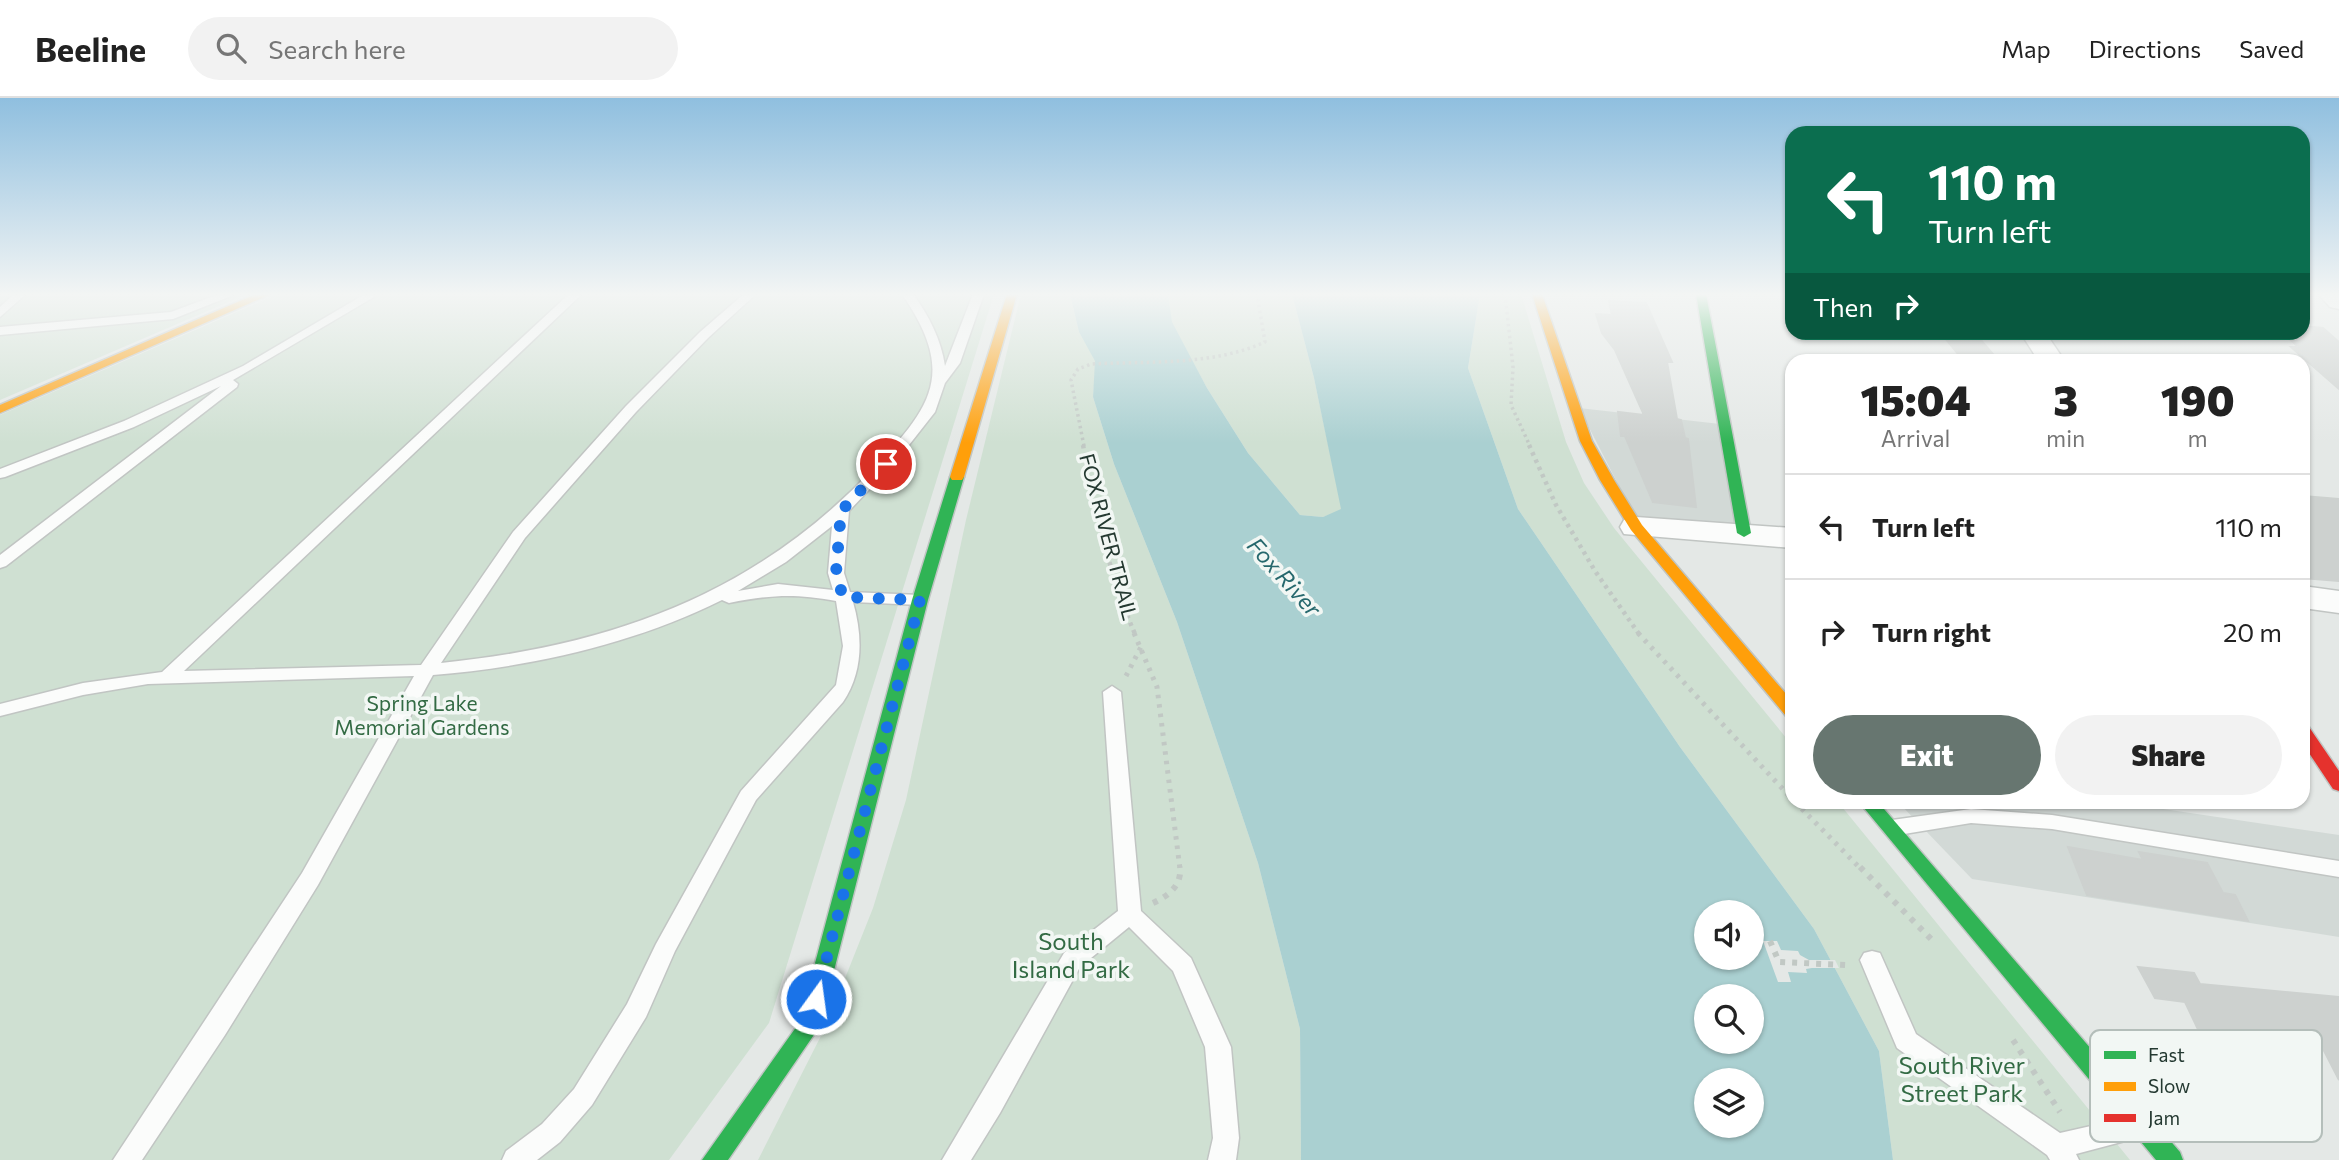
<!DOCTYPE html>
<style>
:root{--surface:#fff;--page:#f2f2f2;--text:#222;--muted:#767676;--line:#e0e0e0;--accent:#677670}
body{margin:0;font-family:Commissioner,sans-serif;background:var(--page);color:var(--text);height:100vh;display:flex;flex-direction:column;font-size:26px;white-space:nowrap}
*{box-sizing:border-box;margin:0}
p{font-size:23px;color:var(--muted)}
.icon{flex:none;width:38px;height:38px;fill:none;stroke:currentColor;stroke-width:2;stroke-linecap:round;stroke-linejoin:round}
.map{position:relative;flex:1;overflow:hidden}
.drawer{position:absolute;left:1785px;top:256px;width:525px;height:455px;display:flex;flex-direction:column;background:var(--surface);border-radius:21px;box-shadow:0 2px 5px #0004}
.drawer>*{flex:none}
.banner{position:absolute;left:1785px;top:28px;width:525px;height:214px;border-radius:21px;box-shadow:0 2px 5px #0004;background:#0b6e4f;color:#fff;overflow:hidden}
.fabs{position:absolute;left:1694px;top:802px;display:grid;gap:14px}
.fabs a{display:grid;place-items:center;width:70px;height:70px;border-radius:50%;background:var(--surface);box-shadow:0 2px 5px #0004;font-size:35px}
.pin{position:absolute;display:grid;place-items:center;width:60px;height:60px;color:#fff;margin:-30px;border:4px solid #fff;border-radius:50%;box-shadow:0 2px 7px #0007}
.me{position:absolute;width:77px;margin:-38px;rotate:14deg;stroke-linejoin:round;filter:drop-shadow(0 0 5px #0008)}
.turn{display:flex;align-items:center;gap:24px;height:147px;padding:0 28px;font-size:32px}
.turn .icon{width:91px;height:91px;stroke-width:2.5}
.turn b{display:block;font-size:49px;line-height:60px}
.then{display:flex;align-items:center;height:66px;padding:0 28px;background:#0003;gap:14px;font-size:26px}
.eta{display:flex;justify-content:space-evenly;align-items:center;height:119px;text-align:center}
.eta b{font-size:42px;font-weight:800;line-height:49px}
.button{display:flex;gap:14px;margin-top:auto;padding:14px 28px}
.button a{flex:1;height:80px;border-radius:42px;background:var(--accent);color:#fff;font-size:28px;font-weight:800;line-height:80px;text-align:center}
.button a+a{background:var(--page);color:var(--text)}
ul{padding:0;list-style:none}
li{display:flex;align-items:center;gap:21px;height:105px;padding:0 28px;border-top:2px solid var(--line)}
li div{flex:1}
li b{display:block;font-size:26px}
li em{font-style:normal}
header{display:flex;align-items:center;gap:42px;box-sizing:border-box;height:98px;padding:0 35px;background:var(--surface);border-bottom:2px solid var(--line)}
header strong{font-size:33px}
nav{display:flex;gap:38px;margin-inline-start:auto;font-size:24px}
.search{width:490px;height:63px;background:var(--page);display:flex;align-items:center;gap:18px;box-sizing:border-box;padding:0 24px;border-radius:38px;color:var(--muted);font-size:26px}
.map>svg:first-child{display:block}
.built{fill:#d2d9d6}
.green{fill:#cfe0d2}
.water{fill:#aad0d1;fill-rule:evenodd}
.pier{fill:#e4e8e6}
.building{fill:#cdd1cf;stroke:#cdd1cf;stroke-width:2}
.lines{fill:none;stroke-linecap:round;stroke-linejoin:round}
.lane-casing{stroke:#c1c5c3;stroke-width:3}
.street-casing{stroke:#c1c5c3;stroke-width:3}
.fast-casing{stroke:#c0c5c3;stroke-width:3}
.slow-casing{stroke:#c0c5c3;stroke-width:3}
.jam-casing{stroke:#c0c5c3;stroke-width:3}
.path-far3{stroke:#c1c8c4;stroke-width:3.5;stroke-dasharray:2.5 3.5;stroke-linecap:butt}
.path-far2{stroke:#c1c8c4;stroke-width:4.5;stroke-dasharray:3.5 4.5;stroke-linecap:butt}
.path-far1{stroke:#c1c8c4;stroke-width:5;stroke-dasharray:3.5 6;stroke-linecap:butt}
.path{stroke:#c1c8c4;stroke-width:6;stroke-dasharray:5 7;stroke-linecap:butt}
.lane{fill:#fbfcfb;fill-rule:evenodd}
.street{fill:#fbfcfb;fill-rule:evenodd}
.fast{fill:#30b455;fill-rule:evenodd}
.slow{fill:#ff9f0a;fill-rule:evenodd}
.jam{fill:#e5322d;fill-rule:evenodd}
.route{stroke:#1a73e8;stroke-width:12;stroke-dasharray:0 21.6}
.labels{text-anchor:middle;stroke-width:7;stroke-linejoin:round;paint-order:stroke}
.street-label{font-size:21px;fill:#243931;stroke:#f2f7f4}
.park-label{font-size:21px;fill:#336b44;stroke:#f2f7f4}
.water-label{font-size:23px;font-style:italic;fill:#26686d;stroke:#f2f7f4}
.near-park-label{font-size:24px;fill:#336b44;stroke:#f2f7f4}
.key{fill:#f2f7f4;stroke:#b4beba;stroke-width:2}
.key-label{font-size:19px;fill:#243931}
</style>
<header>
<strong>Beeline</strong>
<div class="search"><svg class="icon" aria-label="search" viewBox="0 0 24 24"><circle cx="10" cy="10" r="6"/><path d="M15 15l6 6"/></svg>Search here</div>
<nav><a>Map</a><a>Directions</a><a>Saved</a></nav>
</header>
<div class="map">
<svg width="2339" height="1062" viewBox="0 0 2339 1062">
<rect width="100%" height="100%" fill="#e4e8e6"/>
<g class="built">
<path d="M1579 310 1720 326 1738 432 1639 427Z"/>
<path d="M1898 704H2116L2339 737V839L1972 781Z"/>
</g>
<g class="green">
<path d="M0 196H247L0 302Z"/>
<path d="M278 196H994L769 925 669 1062H0V317Z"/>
<path d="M1021 196H1070L1079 234 1096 263 1093 299 1114 366 1177 524 1258 765 1300 931 1301 1062H758L826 928 873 810 906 702 966 422Z"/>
<path d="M1168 196H1292L1314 280 1342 412 1323 419 1300 417 1248 355 1207 290 1171 224Z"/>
<path d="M1480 196H1521L1566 344 1584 385 1614 430 1792 647V704H1838L2130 1062H1893L1879 953 1814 831 1680 649 1518 411 1468 270Z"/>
</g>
<path class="water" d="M1070 196H1168L1172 224 1207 290 1248 355 1300 417 1323 419 1341 411 1314 280 1292 196H1480L1468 270 1518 411 1680 649 1814 831 1879 953 1893 1062H1301L1300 931 1258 765 1177 524 1114 366 1093 299 1095 263 1079 234ZM1706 814H1752V859H1706ZM1706 898H1752V943H1706ZM1706 982H1752V1027H1706Z"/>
<path class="pier" d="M1763 843H1777L1781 852 1798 853 1800 857 1809 862H1835L1839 870H1812L1806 871 1807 875 1788 874 1791 884H1778Z"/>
<g class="building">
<path d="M1609 203 1646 205 1672 264H1667L1677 321 1681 322 1685 340 1688 341 1696 409 1653 404 1625 338H1621L1618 314 1644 317 1615 252 1602 235 1596 216 1612 217Z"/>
<path d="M2303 228 2323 230 2339 244V291L2291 249H2298L2282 234H2303Z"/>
<path d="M1940 234H1974L1998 262H1963Z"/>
<path d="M2303 398 2339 401V483L2303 480Z"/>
<path d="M2068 749 2143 762 2139 754 2207 765 2223 795 2235 797 2248 823 2087 797Z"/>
<path d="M2138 869 2194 875 2200 886 2339 899V982L2317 939 2244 933 2255 953 2204 944 2185 904 2155 900Z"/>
</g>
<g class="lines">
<defs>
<g id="lane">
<path d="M14 196H26L0 219V209Z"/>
<path d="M219 196H236L173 221 0 237V229L171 214Z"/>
<path d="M365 196H379L233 282 238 286 237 289 6 468 0 470V457L221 288 134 329 5 379 0 380V371L124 323 243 268Z"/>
<path d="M569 196H582L184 573 421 567 513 434 626 308 700 234 744 196H756L708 240 636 314 525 440 441 565C610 548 755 497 874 370 933 307 956 275 902 196H913C929 218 941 241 945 268L973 196H984L960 265 945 285 935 314 898 361 849 413 844 475 850 494 920 497 928 502 920 507 853 504C863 539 863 574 843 604L756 702 675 853 646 919 592 1007 560 1044 537 1062H502L506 1053 542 1026 574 991 627 906 656 846 741 693 836 587 843 548 836 503C793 495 771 497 729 505L722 502C634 546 531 569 433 577L318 787 225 937 142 1062H113L302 775 414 578 148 586 83 597 0 618V606L83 585 162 574ZM832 428 828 475 833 492 778 486 738 493 786 464Z"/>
<path d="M1112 588 1121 594 1141 813 1191 860 1231 949 1239 1040 1236 1062H1208L1213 1040 1205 949 1173 873 1129 829 1080 869 1000 1015 971 1062H942L1064 855 1118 813 1103 594Z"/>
<path d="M1971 711 2052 717 2339 763V779L2052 731 1971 725 1892 738 1885 735 1881 730 1885 725 1892 722Z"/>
<path d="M1872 853 1880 855 1916 936 2060 1035 2135 1018 2144 1022 2148 1030 2144 1038 2076 1056 2079 1062H2050L2047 1057 1897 950 1860 862 1864 855Z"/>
</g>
<g id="street">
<path d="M2318 196H2339V211L2330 209Z"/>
<path d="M2020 234H2045L2064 262H2038Z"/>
<path d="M1636 419 1792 430V450L1624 436 1620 429 1624 422Z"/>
<path d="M2303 488 2339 493V515L2303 510Z"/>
</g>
<g id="fast">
<path d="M1696 196H1706L1751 435 1744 439 1737 435Z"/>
<path d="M957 375 964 379 928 502 820 928 728 1062H702L799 925 912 502 950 379Z"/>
<path d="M1859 704H1878L2180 1054 2183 1062H2156Z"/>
</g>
<g id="slow">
<path d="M256 196H271L0 315V307Z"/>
<path d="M1007 196H1017L964 379 962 382H952L950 379Z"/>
<path d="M1532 196H1542L1592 343 1614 382 1642 427 1792 603V619L1786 618 1631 432 1600 382 1580 343Z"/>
</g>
<path id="jam" d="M2303 627 2309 629 2339 673V693L2333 691 2303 646Z"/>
</defs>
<use href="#lane" class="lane-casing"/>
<use href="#street" class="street-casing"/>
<use href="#fast" class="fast-casing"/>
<use href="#slow" class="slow-casing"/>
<use href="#jam" class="jam-casing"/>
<g class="path-far3">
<path d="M1505 196 1513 269 1511 307 1530 348"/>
<path d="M1084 348 1071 282 1078 271 1091 266C1148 263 1212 268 1265 244L1257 196"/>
</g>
<g class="path-far2">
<path d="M1083 347C1095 410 1109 477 1135 536"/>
<path d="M1529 347 1556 407 1595 473 1639 536"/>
</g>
<g class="path-far1">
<path d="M1134 535 1157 589 1180 771"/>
<path d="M1638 535 1792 701"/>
<path d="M1126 578 1141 549"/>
<path d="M1795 704 1861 771"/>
</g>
<g class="path">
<path d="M1860 769 1935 845"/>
<path d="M1153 805C1168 798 1182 788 1180 769"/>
<path d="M1770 843 1779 864 1846 867"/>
<path d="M2013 942 2060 1014"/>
</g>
<use href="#lane" class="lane"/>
<use href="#street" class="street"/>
<use href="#fast" class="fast"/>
<use href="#slow" class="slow"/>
<use href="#jam" class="jam"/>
</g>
<linearGradient id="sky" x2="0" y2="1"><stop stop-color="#8fbfdf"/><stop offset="0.57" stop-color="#f3f5f4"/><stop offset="1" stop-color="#f3f5f4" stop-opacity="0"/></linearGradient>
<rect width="2339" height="345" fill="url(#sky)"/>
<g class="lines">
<path class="route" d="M816 901 920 502 843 499 836 475 841 413 886 366"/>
</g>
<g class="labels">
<g class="street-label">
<text transform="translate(1108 439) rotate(75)" y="7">FOX RIVER TRAIL</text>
</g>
<g class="park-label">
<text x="422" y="613">Spring Lake<tspan x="422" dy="24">Memorial Gardens</tspan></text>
</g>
<g class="water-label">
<text transform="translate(1284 479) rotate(48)" y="8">Fox River</text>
</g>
<g class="near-park-label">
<text x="1071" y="852">South<tspan x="1071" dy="28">Island Park</tspan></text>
<text x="1962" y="976">South River<tspan x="1962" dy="28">Street Park</tspan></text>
</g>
</g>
<rect x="2090" y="932" width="232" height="112" rx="10" class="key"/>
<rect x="2104" y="953" width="32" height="8" fill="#30b455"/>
<rect x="2104" y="984" width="32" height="9" fill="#ff9f0a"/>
<rect x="2104" y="1016" width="32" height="8" fill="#e5322d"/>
<g class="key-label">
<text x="2148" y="964">Fast</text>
<text x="2148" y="995">Slow</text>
<text x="2148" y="1027">Jam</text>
</g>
</svg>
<div class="fabs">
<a><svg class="icon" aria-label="sound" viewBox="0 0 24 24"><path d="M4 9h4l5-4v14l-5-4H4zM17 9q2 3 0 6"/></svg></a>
<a><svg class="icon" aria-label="search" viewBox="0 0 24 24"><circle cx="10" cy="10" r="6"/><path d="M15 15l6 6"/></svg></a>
<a><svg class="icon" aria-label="layers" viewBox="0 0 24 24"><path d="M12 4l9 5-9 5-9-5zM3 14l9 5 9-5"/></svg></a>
</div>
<div class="pin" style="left:886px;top:366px;background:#d93025"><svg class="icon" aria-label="arrive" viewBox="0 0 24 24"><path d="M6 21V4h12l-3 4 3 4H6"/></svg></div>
<svg class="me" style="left:816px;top:901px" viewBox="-20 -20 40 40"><circle r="17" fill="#1a73e8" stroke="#fff" stroke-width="3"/><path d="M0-11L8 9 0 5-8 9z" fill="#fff"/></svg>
<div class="banner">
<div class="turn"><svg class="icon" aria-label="left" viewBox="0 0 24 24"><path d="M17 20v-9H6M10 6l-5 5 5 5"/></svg><div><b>110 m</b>Turn left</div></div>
<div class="then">Then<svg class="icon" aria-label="right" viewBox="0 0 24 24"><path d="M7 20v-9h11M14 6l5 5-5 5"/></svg></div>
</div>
<section class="drawer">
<div class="eta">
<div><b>15:04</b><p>Arrival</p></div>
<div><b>3</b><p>min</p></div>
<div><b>190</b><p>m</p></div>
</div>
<ul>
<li><svg class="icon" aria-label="left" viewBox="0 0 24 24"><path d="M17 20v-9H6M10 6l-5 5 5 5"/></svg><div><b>Turn left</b></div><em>110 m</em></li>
<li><svg class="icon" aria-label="right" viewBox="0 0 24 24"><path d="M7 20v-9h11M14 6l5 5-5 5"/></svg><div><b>Turn right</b></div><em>20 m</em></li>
</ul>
<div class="button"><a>Exit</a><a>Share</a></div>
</section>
</div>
